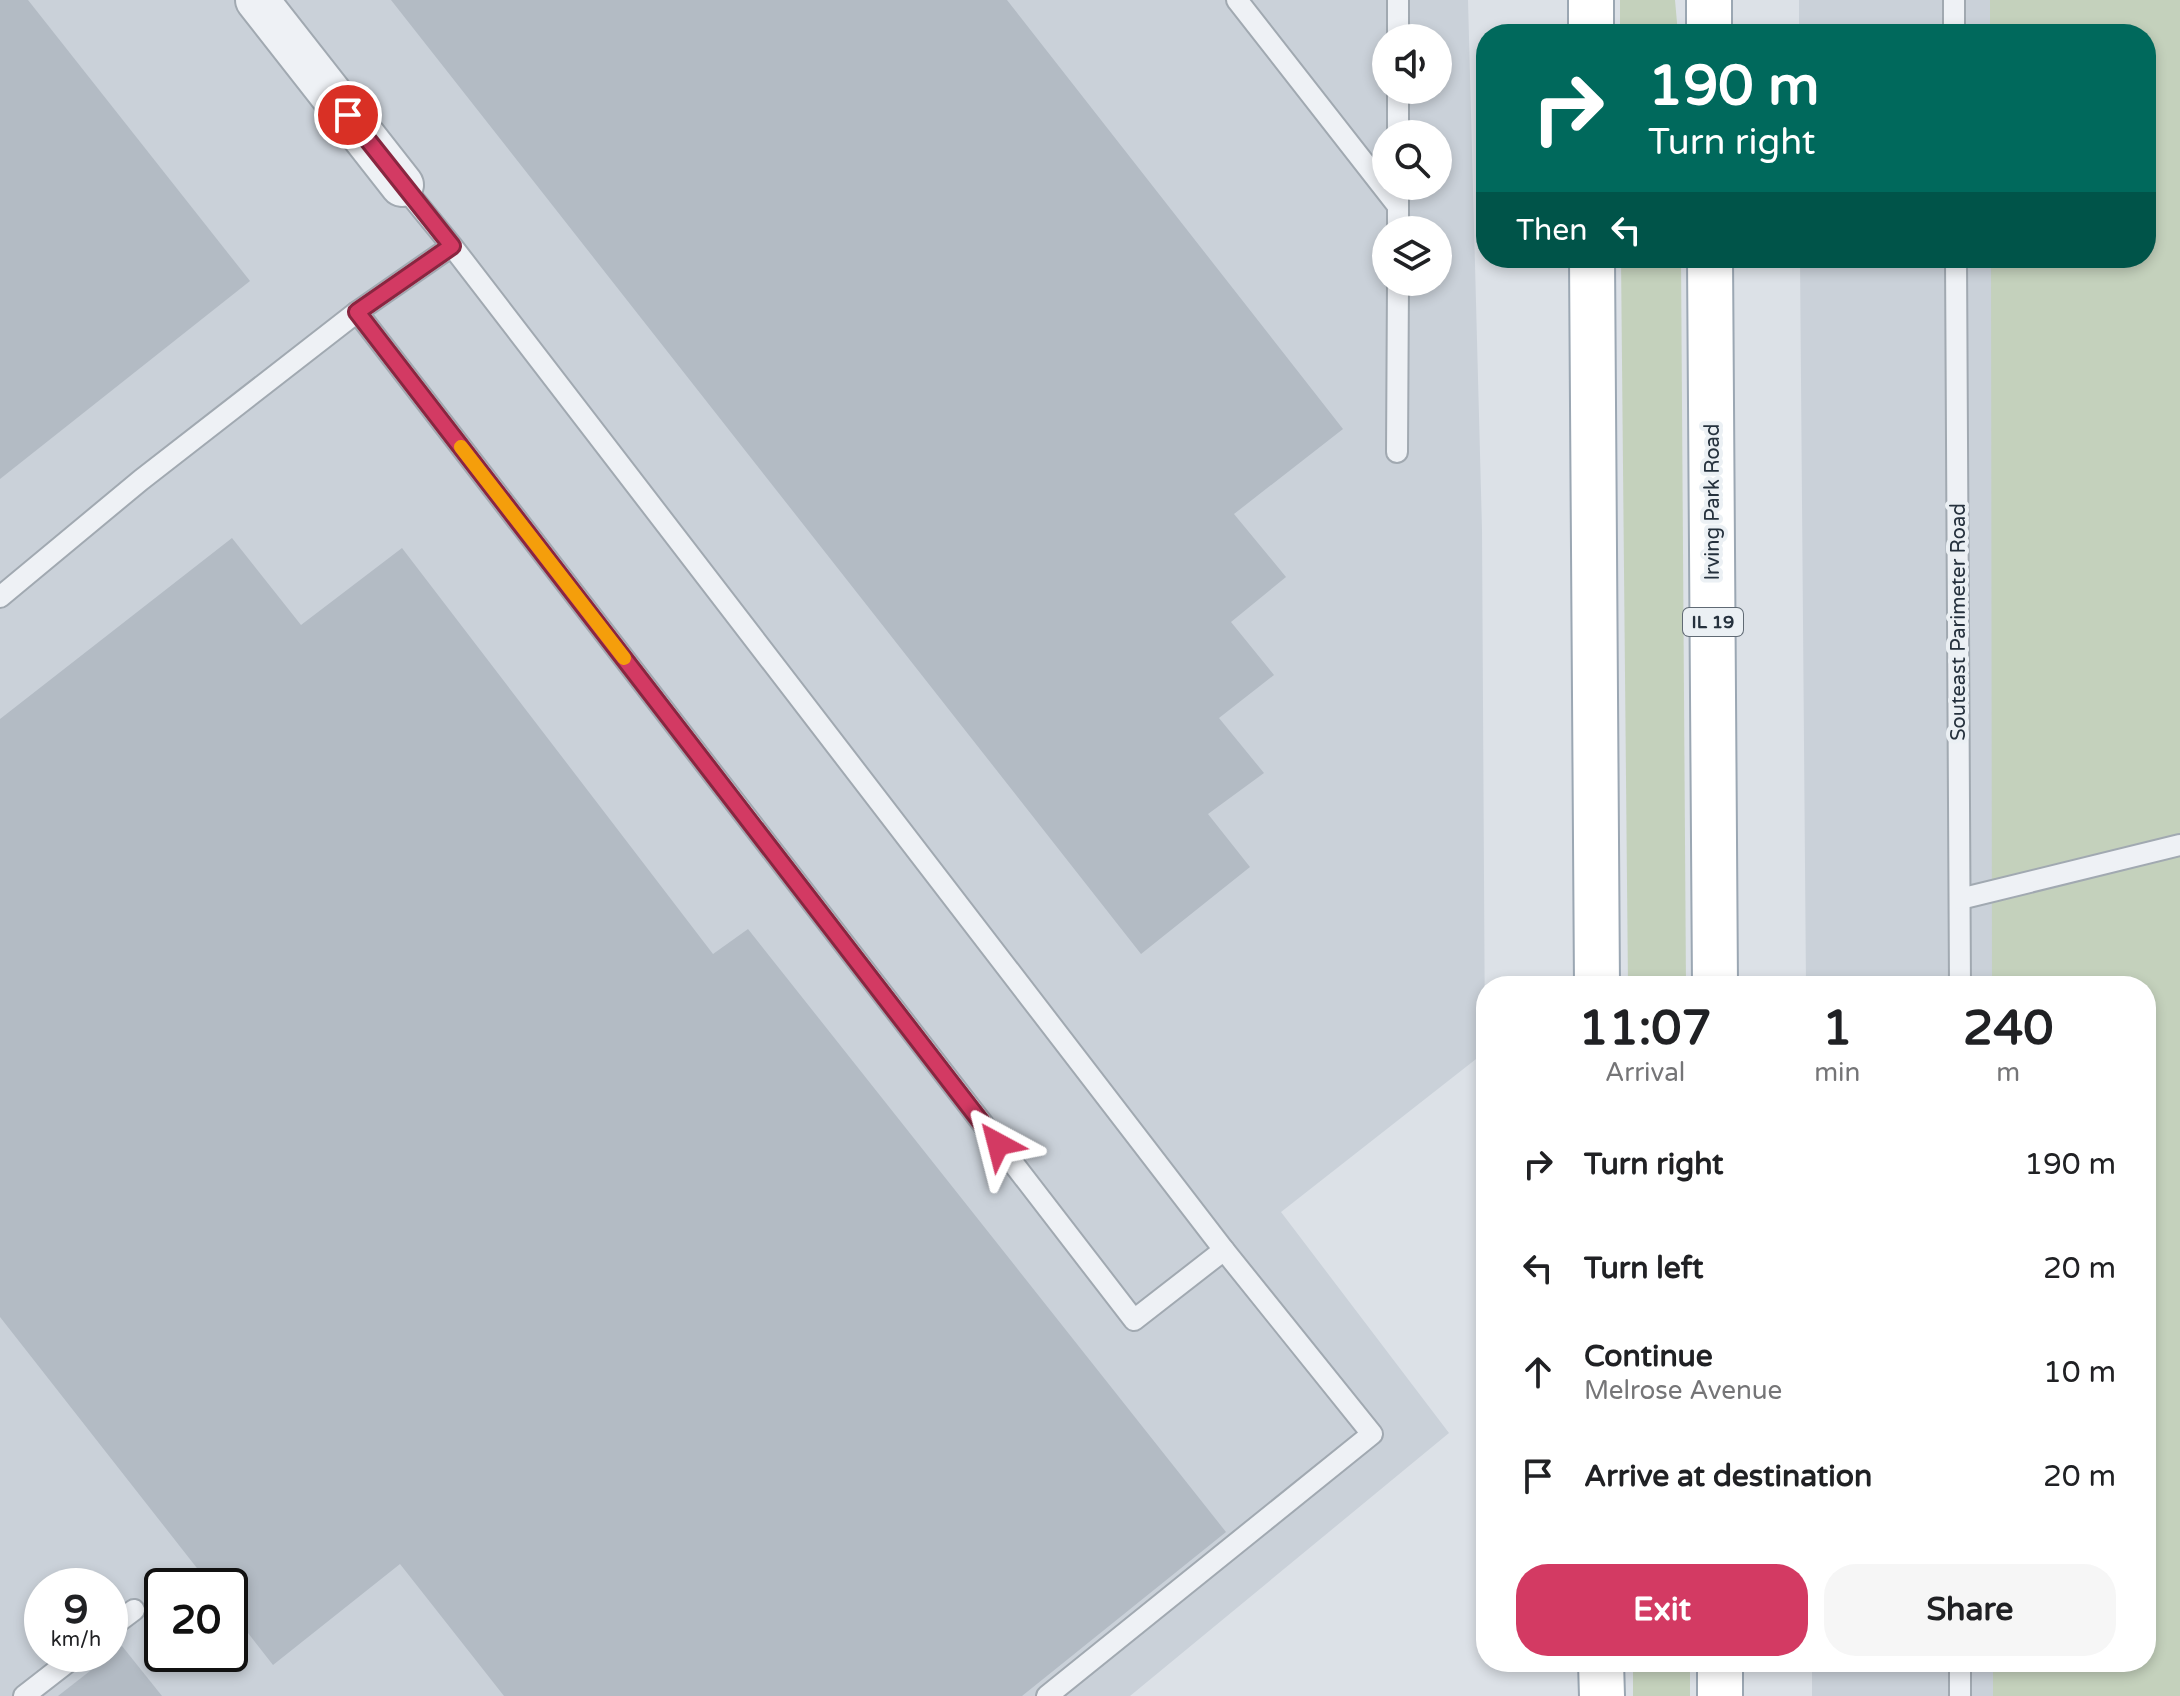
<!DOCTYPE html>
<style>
:root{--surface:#fff;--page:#f6f6f6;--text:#202124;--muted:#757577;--accent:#d33a63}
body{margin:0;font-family:"Varela Round",sans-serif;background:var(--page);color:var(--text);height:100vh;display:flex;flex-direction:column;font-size:30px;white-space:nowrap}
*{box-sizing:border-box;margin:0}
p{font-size:26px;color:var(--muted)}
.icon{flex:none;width:44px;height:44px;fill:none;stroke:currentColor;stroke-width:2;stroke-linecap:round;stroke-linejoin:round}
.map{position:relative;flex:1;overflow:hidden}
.side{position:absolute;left:1476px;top:976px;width:680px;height:696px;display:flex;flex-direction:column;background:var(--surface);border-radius:32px;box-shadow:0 4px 12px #0003}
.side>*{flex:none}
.guide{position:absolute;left:1476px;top:24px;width:680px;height:244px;border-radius:32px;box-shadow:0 4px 12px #0003;background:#00695c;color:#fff;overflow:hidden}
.tools{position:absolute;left:1372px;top:24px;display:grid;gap:16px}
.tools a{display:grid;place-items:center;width:80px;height:80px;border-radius:50%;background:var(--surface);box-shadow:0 4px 12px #0003;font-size:40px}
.speed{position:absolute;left:24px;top:1568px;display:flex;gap:16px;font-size:40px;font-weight:700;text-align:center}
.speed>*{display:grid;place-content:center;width:104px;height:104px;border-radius:50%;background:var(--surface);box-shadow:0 4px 12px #0003;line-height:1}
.speed small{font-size:20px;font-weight:400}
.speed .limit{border:4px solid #111;border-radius:12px;background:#fff;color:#111}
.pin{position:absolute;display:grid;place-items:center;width:68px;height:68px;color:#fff;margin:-34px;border:4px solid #fff;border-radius:50%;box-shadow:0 2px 8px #0007}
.me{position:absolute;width:88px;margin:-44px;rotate:322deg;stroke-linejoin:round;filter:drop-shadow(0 0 6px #0008)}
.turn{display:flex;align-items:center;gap:28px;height:168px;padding:0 40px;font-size:36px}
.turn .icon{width:104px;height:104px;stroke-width:2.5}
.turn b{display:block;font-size:56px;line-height:68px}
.then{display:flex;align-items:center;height:76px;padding:0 40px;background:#0003;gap:16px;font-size:30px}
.eta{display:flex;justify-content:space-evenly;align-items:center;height:136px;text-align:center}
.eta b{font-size:48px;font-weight:700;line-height:56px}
.action{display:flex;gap:16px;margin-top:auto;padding:16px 40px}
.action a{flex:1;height:92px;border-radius:32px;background:var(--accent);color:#fff;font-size:32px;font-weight:700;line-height:92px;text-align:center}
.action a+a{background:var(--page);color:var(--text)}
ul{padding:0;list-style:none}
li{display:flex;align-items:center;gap:24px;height:104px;padding:0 40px}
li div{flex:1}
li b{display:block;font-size:30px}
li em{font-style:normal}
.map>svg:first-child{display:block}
.built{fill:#cad1d9;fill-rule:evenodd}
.green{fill:#c4d1bc}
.building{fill:#b3bbc4}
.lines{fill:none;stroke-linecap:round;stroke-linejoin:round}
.service-casing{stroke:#a1a9b1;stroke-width:24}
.minor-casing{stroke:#a1a9b1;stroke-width:46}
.primary-casing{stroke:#9ba7b3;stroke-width:48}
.service{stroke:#eef1f5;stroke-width:20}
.minor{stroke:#eef1f5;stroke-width:42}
.primary{stroke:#fff;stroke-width:44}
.route-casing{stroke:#892640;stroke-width:20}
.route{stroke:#d33a63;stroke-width:14}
.slow{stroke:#f59e0b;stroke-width:14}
.labels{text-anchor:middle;stroke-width:8;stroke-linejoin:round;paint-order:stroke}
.shield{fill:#ebf0f4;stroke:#606a74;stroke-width:2}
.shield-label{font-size:18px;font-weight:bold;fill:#25313d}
.street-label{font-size:20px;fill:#25313d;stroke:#ebf0f4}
</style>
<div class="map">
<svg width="2180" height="1696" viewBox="0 0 2180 1696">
<rect width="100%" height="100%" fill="#dce1e7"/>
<g class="built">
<path d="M0 0H1468L1482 529 1485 1052 1281 1212 1449 1433 1130 1696H0ZM1386 38H1438V90H1386ZM1386 134H1438V186H1386ZM1386 230H1438V282H1386ZM42 1586H110V1654H42ZM162 1586H230V1654H162Z"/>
<path d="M1799 0H2180V1696H1812V1662H2146V986H1806L1800 258H2146V34H1799Z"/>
</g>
<g class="green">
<path d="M1620 0H1675L1678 34H1620Z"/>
<path d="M1990 0H2180V1696H1993V1662H2146V986H1992L1991 258H2146V34H1990Z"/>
<path d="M1621 258H1681L1686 986H1628Z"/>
<rect x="1633" y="1662" width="57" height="34"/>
</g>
<g class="building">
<path d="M0 0H28L250 281 0 479Z"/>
<path d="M391 0H1007L1343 429 1234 514 1286 577 1231 622 1274 675 1219 718 1264 773 1208 814 1250 867 1141 954Z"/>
<path d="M232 538 301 625 402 548 713 954 748 929 1226 1532 1022 1696H504L400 1564 273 1665 230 1610V1586H211L0 1317V719Z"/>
<path d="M122 1646 162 1696H58Z"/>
</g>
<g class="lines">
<defs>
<g id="service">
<path d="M1237 0 1398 206"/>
<path d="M1398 0V38"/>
<path d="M1954 0V34"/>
<path d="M1398 90V134"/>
<path d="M402 185 452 246 1224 1250 1134 1320 357 312 452 246"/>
<path d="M1398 230V194"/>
<path d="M1956 258 1960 986"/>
<path d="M1397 452 1398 282"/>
<path d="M0 597 141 480 357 312"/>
<path d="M1960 899 2180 845"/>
<path d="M110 1628 134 1610"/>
<path d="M1960 1662V1696"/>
<path d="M24 1696 78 1654"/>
<path d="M1047 1696 1372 1434 1224 1250"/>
</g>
<path id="minor" d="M257 0 402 185"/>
<g id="primary">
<path d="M1591 0V34"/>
<path d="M1709 0V34"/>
<path d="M1592 258 1597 986"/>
<path d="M1710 258 1715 986"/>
<path d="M1601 1662 1602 1696"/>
<path d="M1720 1662V1696"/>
</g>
</defs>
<use href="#service" class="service-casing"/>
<use href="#minor" class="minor-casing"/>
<use href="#primary" class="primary-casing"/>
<use href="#service" class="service"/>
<use href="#minor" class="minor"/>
<use href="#primary" class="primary"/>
</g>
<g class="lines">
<defs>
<path id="route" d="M348 115 452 246 357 312 998 1144"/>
</defs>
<use href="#route" class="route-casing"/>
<use href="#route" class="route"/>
<path class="slow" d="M461 447 624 658"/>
</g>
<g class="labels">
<rect class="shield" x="1683" y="608" width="60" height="28" rx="6"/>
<g class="shield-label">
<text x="1713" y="628">IL 19</text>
</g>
<g class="street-label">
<text transform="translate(1712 502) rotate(-90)" y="7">Irving Park Road</text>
<text transform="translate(1958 622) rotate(-90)" y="7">Souteast Parimeter Road</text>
</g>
</g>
</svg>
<div class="tools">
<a><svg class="icon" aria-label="sound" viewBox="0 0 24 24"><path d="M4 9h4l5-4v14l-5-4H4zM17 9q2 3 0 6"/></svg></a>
<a><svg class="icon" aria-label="search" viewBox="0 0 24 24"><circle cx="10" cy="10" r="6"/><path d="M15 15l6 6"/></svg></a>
<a><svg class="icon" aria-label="layers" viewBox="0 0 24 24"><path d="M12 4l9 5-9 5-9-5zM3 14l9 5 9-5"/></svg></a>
</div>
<div class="speed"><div>9<small>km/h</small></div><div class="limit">20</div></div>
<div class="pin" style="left:348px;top:115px;background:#d93025"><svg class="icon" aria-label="arrive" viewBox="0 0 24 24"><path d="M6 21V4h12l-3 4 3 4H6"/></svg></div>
<svg class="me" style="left:998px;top:1144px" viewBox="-20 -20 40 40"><path d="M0-17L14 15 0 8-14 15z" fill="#d33a63" stroke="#fff" stroke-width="4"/></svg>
<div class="guide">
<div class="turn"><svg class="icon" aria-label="right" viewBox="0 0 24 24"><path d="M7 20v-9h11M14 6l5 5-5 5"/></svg><div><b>190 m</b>Turn right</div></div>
<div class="then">Then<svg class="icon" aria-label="left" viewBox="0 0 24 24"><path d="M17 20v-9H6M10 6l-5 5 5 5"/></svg></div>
</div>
<section class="side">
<div class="eta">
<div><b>11:07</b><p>Arrival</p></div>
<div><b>1</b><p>min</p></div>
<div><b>240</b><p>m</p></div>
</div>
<ul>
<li><svg class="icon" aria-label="right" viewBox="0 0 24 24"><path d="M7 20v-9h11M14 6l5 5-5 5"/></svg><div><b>Turn right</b></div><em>190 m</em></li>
<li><svg class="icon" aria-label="left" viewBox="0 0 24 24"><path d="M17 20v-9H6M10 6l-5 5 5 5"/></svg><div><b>Turn left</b></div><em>20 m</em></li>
<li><svg class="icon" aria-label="ahead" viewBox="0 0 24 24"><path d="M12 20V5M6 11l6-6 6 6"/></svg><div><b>Continue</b><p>Melrose Avenue</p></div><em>10 m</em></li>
<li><svg class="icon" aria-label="arrive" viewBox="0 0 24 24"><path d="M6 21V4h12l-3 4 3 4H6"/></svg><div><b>Arrive at destination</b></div><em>20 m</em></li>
</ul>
<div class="action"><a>Exit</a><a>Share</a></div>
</section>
</div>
